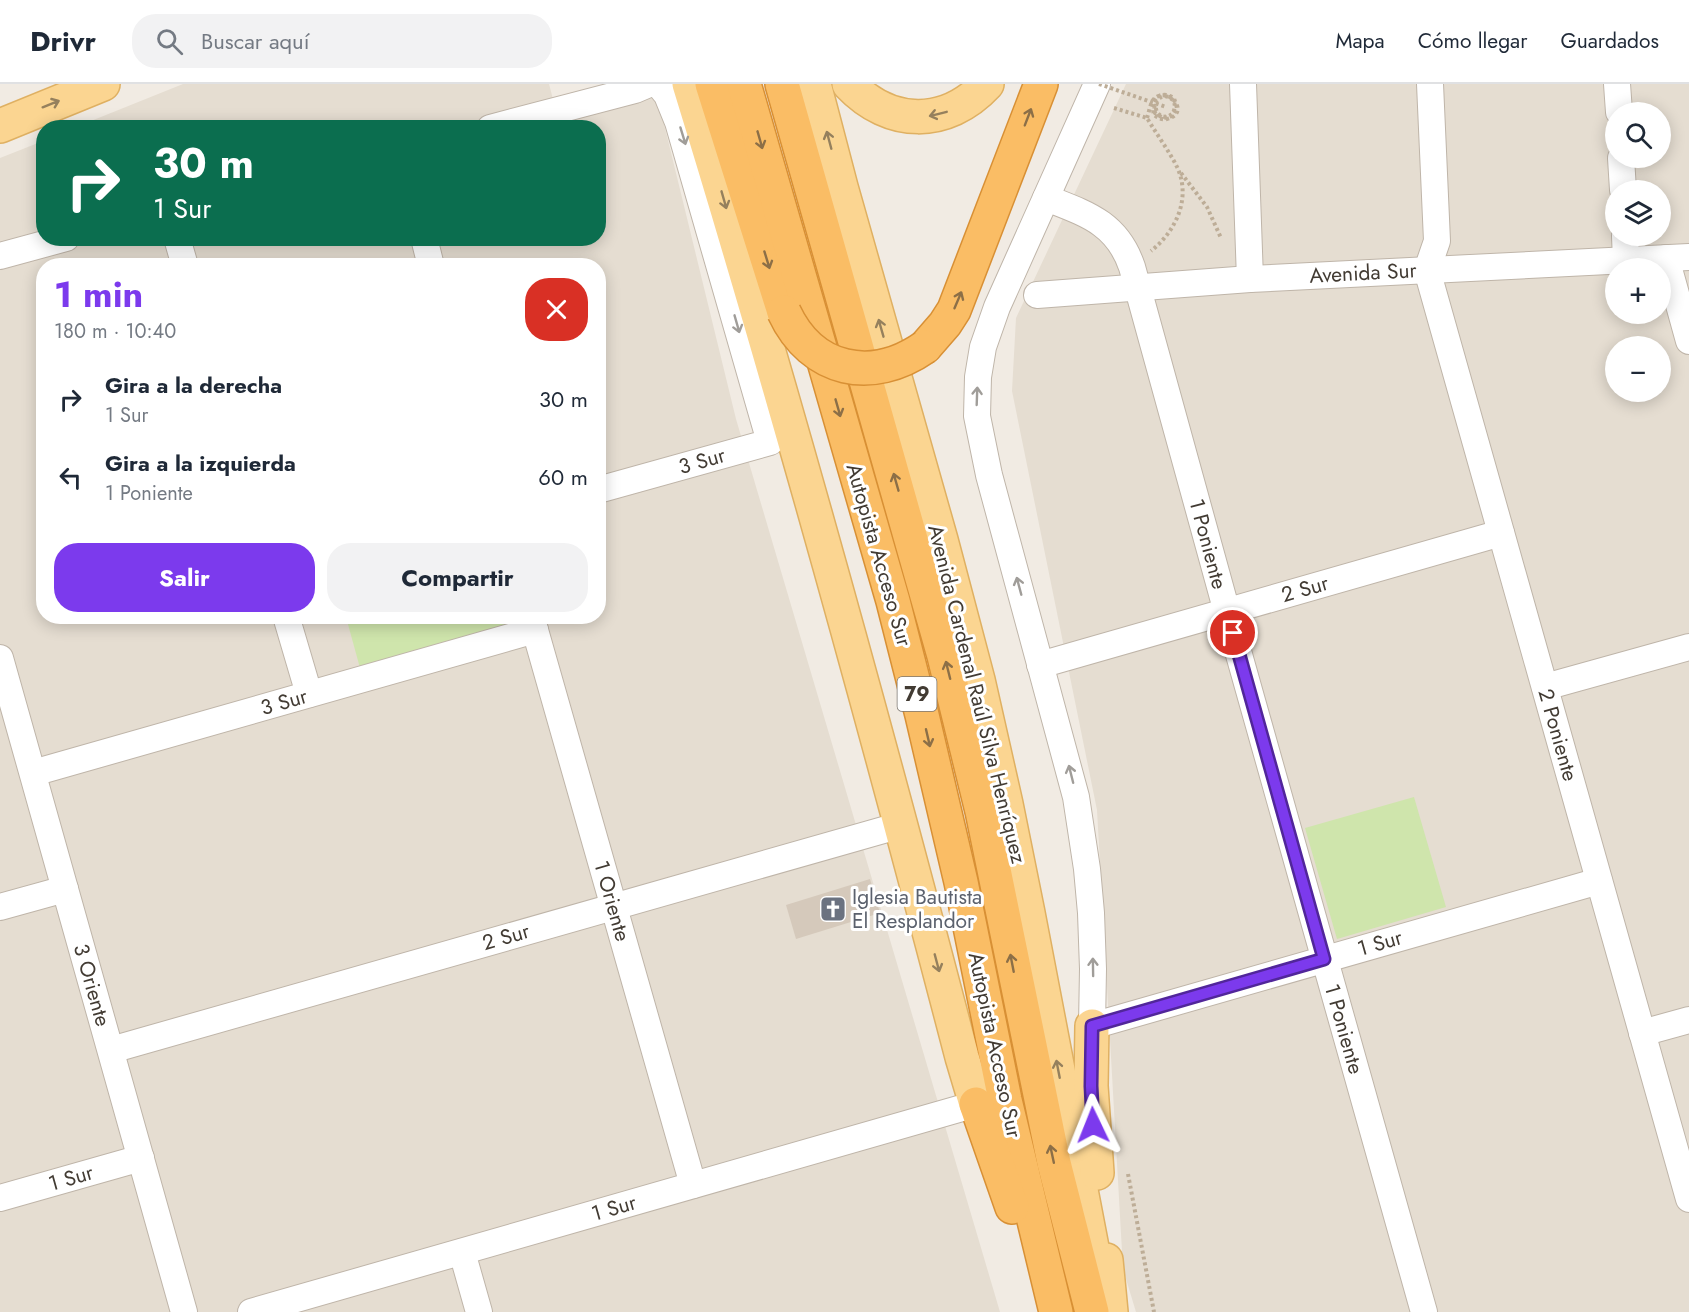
<!DOCTYPE html>
<html lang="es">
<meta charset="utf-8">
<style>
:root{--surface:#fff;--page:#f2f2f3;--text:#1f2937;--muted:#747a83;--line:#e0e1e3;--accent:#7c3aed}
body{margin:0;font-family:Jost,sans-serif;background:var(--page);color:var(--text);height:100vh;display:flex;flex-direction:column;font-size:22px;white-space:nowrap}
*{box-sizing:border-box;margin:0}
p{font-size:20px;color:var(--muted)}
.icon{flex:none;width:33px;height:33px;fill:none;stroke:currentColor;stroke-width:2;stroke-linecap:round;stroke-linejoin:round}
.map{position:relative;flex:1;overflow:hidden}
.details{position:absolute;left:36px;top:174px;width:570px;height:366px;display:flex;flex-direction:column;background:var(--surface);border-radius:24px;box-shadow:0 3px 15px #0003}
.details>*{flex:none}
.top-card{position:absolute;left:36px;top:36px;width:570px;height:126px;border-radius:24px;box-shadow:0 3px 15px #0003;background:#0b6e4f;color:#fff;overflow:hidden}
.fabs{position:absolute;left:1605px;top:18px;display:grid;gap:12px}
.fabs a{display:grid;place-items:center;width:66px;height:66px;border-radius:50%;background:var(--surface);box-shadow:0 3px 15px #0003;font-size:30px}
.pin{position:absolute;display:grid;place-items:center;width:51px;height:51px;color:#fff;margin:-26px;border:3px solid #fff;border-radius:50%;box-shadow:0 2px 6px #0007}
.me{position:absolute;width:66px;margin:-33px;rotate:358deg;stroke-linejoin:round;filter:drop-shadow(0 0 4px #0008)}
.turn{display:flex;align-items:center;gap:21px;height:126px;padding:0 18px;font-size:27px}
.turn .icon{width:78px;height:78px;stroke-width:2.5}
.turn b{display:block;font-size:42px;line-height:51px}
.round{display:grid;place-items:center;flex:none;width:63px;height:63px;border-radius:24px;background:var(--page)}
.headline{display:flex;align-items:center;justify-content:space-between;height:102px;padding:0 18px}
h1{font-size:36px;font-weight:700;line-height:45px;color:var(--accent)}
.action{display:flex;gap:12px;margin-top:auto;padding:12px 18px}
.action a{flex:1;height:69px;border-radius:24px;background:var(--accent);color:#fff;font-size:24px;font-weight:700;line-height:69px;text-align:center}
.action a+a{background:var(--page);color:var(--text)}
ul{padding:0;list-style:none}
li{display:flex;align-items:center;gap:18px;height:78px;padding:0 18px}
li div{flex:1}
li b{display:block;font-size:22px}
li em{font-style:normal}
header{display:flex;align-items:center;gap:36px;box-sizing:border-box;height:84px;padding:0 30px;background:var(--surface);border-bottom:2px solid var(--line)}
header strong{font-size:28px}
nav{display:flex;gap:33px;margin-inline-start:auto;font-size:21px}
.search{width:420px;height:54px;background:var(--page);display:flex;align-items:center;gap:15px;box-sizing:border-box;padding:0 21px;border-radius:24px;color:var(--muted);font-size:22px}
.map>svg:first-child{display:block}
.residential{fill:#e5ddd1;fill-rule:evenodd}
.green{fill:#cfe5ac}
.building{fill:#d5c9bb}
.lines{fill:none;stroke-linecap:round;stroke-linejoin:round}
.minor-casing{stroke:#bfb5a9;stroke-width:28}
.major-casing{stroke:#dfb062;stroke-width:36}
.highway-casing{stroke:#d89035;stroke-width:36}
.path{stroke:#bdad97;stroke-width:4;stroke-dasharray:3 3;stroke-linecap:butt}
.minor{stroke:#fff;stroke-width:26}
.major{stroke:#fbd591;stroke-width:33}
.highway{stroke:#fabd65;stroke-width:33}
.highway-bridge-casing{stroke:#d89035;stroke-width:36;stroke-linecap:butt}
.path-bridge{stroke:#bdad97;stroke-width:4;stroke-dasharray:3 3;stroke-linecap:butt}
.highway-bridge{stroke:#fabd65;stroke-width:33}
.oneway{stroke:#95805d}
.oneway2{stroke:#8c6f47}
.oneway3{stroke:#a09d99}
.route-casing{stroke:#51269a;stroke-width:15}
.route{stroke:#7c3aed;stroke-width:10}
.labels{text-anchor:middle;stroke-width:6;stroke-linejoin:round;paint-order:stroke}
.shield{fill:#fff;stroke:#7b7670;stroke-width:1.5}
.shield-label{font-size:20px;font-weight:bold;fill:#423b33}
.street-label{font-size:21px;fill:#423b33;stroke:#fff}
.worship-label{font-size:21px;fill:#5b616d;stroke:#fff;text-anchor:start}
</style>
<header>
<strong>Drivr</strong>
<div class="search"><svg class="icon" aria-label="search" viewBox="0 0 24 24"><circle cx="10" cy="10" r="6"/><path d="M15 15l6 6"/></svg>Buscar aquí</div>
<nav><a>Mapa</a><a>Cómo llegar</a><a>Guardados</a></nav>
</header>
<div class="map">
<svg width="1689" height="1228" viewBox="0 0 1689 1228">
<rect width="100%" height="100%" fill="#f1ebe3"/>
<g class="residential">
<path d="M183 0H549L559 38 656 7 736 335 1000 1228H0V74L43 57 44 154H598V44L76 43ZM44 182H598V532H44Z"/>
<path d="M1126 0H1689V1228H1136L1123 1185 1097 726 1012 307 1016 234ZM1616 28H1660V74H1616ZM1616 106H1660V152H1616ZM1616 184H1660V230H1616ZM1616 262H1660V308H1616Z"/>
</g>
<g class="green">
<path d="M346 533H508L511 542 360 584Z"/>
<path d="M1414 713 1446 823 1337 855 1305 744Z"/>
</g>
<path class="building" d="M870 795 880 829 796 855 786 821Z"/>
<g class="lines">
<defs>
<g id="minor">
<path d="M1097 0 997 223 983 263 978 293 977 332 989 391 1076 713 1087 785 1091 829 1093 885 1092 942 1599 797"/>
<path d="M1243 0 1250 195"/>
<path d="M1430 0 1437 157 1427 186 1689 1115"/>
<path d="M1617 0 1619 28"/>
<path d="M490 44 635 6 649 0"/>
<path d="M1621 74 1623 106"/>
<path d="M1046 114C1087 130 1117 139 1132 183L1227 528 1424 1228"/>
<path d="M1625 152 1626 176"/>
<path d="M177 154 185 182"/>
<path d="M424 154 431 182"/>
<path d="M0 172 66 154"/>
<path d="M1666 174 1689 257"/>
<path d="M1037 211 1250 195 1689 173"/>
<path d="M598 406 770 358 678 38 667 11 658 0"/>
<path d="M286 532 309 610"/>
<path d="M531 532 693 1101"/>
<path d="M0 574 184 1228"/>
<path d="M1040 581 1501 449"/>
<path d="M1545 603 1689 563"/>
<path d="M33 689 535 546"/>
<path d="M0 823 65 805"/>
<path d="M1642 949 1689 936"/>
<path d="M111 966 901 741"/>
<path d="M0 1114 141 1074"/>
<path d="M462 1168 479 1228"/>
<path d="M251 1228 976 1020"/>
</g>
<g id="major">
<path d="M689 0C788 322 877 647 962 973L976 1020"/>
<path d="M814 0 841 103 941 456 978 596 1006 720 1028 829 1099 1200"/>
<path d="M849 0C890 43 946 44 987 0"/>
<path d="M0 42 103 0"/>
<path d="M1092 942 1091 1002 1097 1089"/>
<path d="M1106 1176 1111 1228"/>
</g>
<g id="highway">
<path d="M712 0 784 228"/>
<path d="M744 0 893 517 922 631 961 798 1005 1016 1056 1228"/>
<path d="M782 0 944 572 982 727 1054 1079 1092 1228"/>
<path d="M925 263 945 240 954 226 1041 0"/>
<path d="M976 1020 1012 1123"/>
</g>
</defs>
<use href="#minor" class="minor-casing"/>
<use href="#major" class="major-casing"/>
<use href="#highway" class="highway-casing"/>
<g class="path">
<path d="M1114 24 1147 34C1157 51 1170 68 1178 85 1191 116 1175 148 1151 167"/>
<path d="M1147 34C1149 28 1150 21 1153 16 1167 0 1192 29 1167 35 1162 36 1158 34 1154 31 1150 16 1159 5 1174 14L1177 24 1172 32 1163 34 1155 29C1153 20 1156 14 1165 12 1174 14 1177 20 1173 29 1165 37 1154 31 1156 20"/>
<path d="M1181 89 1207 123 1221 154"/>
<path d="M1128 1090 1154 1228"/>
</g>
<use href="#minor" class="minor"/>
<use href="#major" class="major"/>
<use href="#highway" class="highway"/>
<defs>
<path id="highway-bridge" d="M784 228C812 288 872 300 925 263"/>
</defs>
<use href="#highway-bridge" class="highway-bridge-casing"/>
<path class="path-bridge" d="M1099 0 1166 23"/>
<use href="#highway-bridge" class="highway-bridge"/>
</g>
<defs><path id="oneway-shaft" d="M-6 0H5M1.5-3L5.5 0L1.5 3" fill="none" stroke-width="1.6" stroke-linecap="round" stroke-linejoin="round" transform="scale(1.5)"/></defs>
<g class="oneway">
<use href="#oneway-shaft" transform="translate(51 20) rotate(-22)"/>
<use href="#oneway-shaft" transform="translate(938 30) rotate(166)"/>
<use href="#oneway-shaft" transform="translate(829 56) rotate(-105)"/>
<use href="#oneway-shaft" transform="translate(724 116) rotate(74)"/>
<use href="#oneway-shaft" transform="translate(881 244) rotate(-106)"/>
<use href="#oneway-shaft" transform="translate(937 879) rotate(75)"/>
<use href="#oneway-shaft" transform="translate(1058 985) rotate(-101)"/>
</g>
<g class="oneway2">
<use href="#oneway-shaft" transform="translate(1028 33) rotate(-69)"/>
<use href="#oneway-shaft" transform="translate(760 56) rotate(74)"/>
<use href="#oneway-shaft" transform="translate(767 176) rotate(73)"/>
<use href="#oneway-shaft" transform="translate(958 216) rotate(-67)"/>
<use href="#oneway-shaft" transform="translate(838 324) rotate(74)"/>
<use href="#oneway-shaft" transform="translate(896 398) rotate(-106)"/>
<use href="#oneway-shaft" transform="translate(948 586) rotate(-104)"/>
<use href="#oneway-shaft" transform="translate(928 654) rotate(77)"/>
<use href="#oneway-shaft" transform="translate(1012 879) rotate(-101)"/>
<use href="#oneway-shaft" transform="translate(1052 1070) rotate(-102)"/>
</g>
<g class="oneway3">
<use href="#oneway-shaft" transform="translate(683 52) rotate(73)"/>
<use href="#oneway-shaft" transform="translate(737 240) rotate(74)"/>
<use href="#oneway-shaft" transform="translate(977 312) rotate(-88)"/>
<use href="#oneway-shaft" transform="translate(1019 502) rotate(-105)"/>
<use href="#oneway-shaft" transform="translate(1071 690) rotate(-104)"/>
<use href="#oneway-shaft" transform="translate(1093 883) rotate(-91)"/>
</g>
<g class="lines">
<defs>
<path id="route" d="M1093 1041 1091 1002 1092 942 1324 875 1233 549"/>
</defs>
<use href="#route" class="route-casing"/>
<use href="#route" class="route"/>
</g>
<defs>
<symbol id="church-square" viewBox="-11 -11 22 22"><rect x="-9" y="-9" width="18" height="18" rx="4" fill="#6b7280" stroke="#fff"/><path d="M-1.2-6h2.4v3.5h3.3v2.4h-3.3V6h-2.4V-.1h-3.3v-2.4h3.3Z" fill="#fff"/></symbol>
</defs>
<g fill-rule="evenodd">
<use href="#church-square" x="818" y="810" width="30" height="30"/>
</g>
<g class="labels">
<rect class="shield" x="897.5" y="593" width="39" height="34" rx="4.5"/>
<g class="shield-label">
<text x="917" y="617">79</text>
</g>
<g class="street-label">
<text transform="translate(1363 189) rotate(-3)" y="7">Avenida Sur</text>
<text transform="translate(702 377) rotate(-16)" y="7">3 Sur</text>
<text transform="translate(1208 460) rotate(75)" y="7">1 Poniente</text>
<text transform="translate(879 471) rotate(74)" y="7">Autopista Acceso Sur</text>
<text transform="translate(1305 505) rotate(-16)" y="7">2 Sur</text>
<text transform="translate(977 610) rotate(76)" y="7">Avenida Cardenal Raúl Silva Henríquez</text>
<text transform="translate(284 618) rotate(-16)" y="7">3 Sur</text>
<text transform="translate(1558 651) rotate(74)" y="7">2 Poniente</text>
<text transform="translate(612 817) rotate(74)" y="7">1 Oriente</text>
<text transform="translate(506 853) rotate(-16)" y="7">2 Sur</text>
<text transform="translate(1380 859) rotate(-16)" y="7">1 Sur</text>
<text transform="translate(92 901) rotate(74)" y="7">3 Oriente</text>
<text transform="translate(1344 945) rotate(74)" y="7">1 Poniente</text>
<text transform="translate(995 961) rotate(78)" y="7">Autopista Acceso Sur</text>
<text transform="translate(71 1094) rotate(-16)" y="7">1 Sur</text>
<text transform="translate(614 1124) rotate(-16)" y="7">1 Sur</text>
</g>
<g class="worship-label">
<text x="852" y="820">Iglesia Bautista<tspan x="852" dy="24">El Resplandor</tspan></text>
</g>
</g>
</svg>
<div class="fabs">
<a><svg class="icon" aria-label="search" viewBox="0 0 24 24"><circle cx="10" cy="10" r="6"/><path d="M15 15l6 6"/></svg></a>
<a><svg class="icon" aria-label="layers" viewBox="0 0 24 24"><path d="M12 4l9 5-9 5-9-5zM3 14l9 5 9-5"/></svg></a>
<a>+</a>
<a>−</a>
</div>
<div class="pin" style="left:1233px;top:549px;background:#d93025"><svg class="icon" aria-label="arrive" viewBox="0 0 24 24"><path d="M6 21V4h12l-3 4 3 4H6"/></svg></div>
<svg class="me" style="left:1093px;top:1041px" viewBox="-20 -20 40 40"><path d="M0-17L14 15 0 8-14 15z" fill="#7c3aed" stroke="#fff" stroke-width="4"/></svg>
<div class="top-card">
<div class="turn"><svg class="icon" aria-label="right" viewBox="0 0 24 24"><path d="M7 20v-9h11M14 6l5 5-5 5"/></svg><div><b>30 m</b>1 Sur</div></div>
</div>
<section class="details">
<div class="headline"><div><h1>1 min</h1><p>180 m · 10:40</p></div><a class="round" style="background:#d93025;color:#fff"><svg class="icon" aria-label="close" viewBox="0 0 24 24"><path d="M6 6l12 12M18 6L6 18"/></svg></a></div>
<ul>
<li><svg class="icon" aria-label="right" viewBox="0 0 24 24"><path d="M7 20v-9h11M14 6l5 5-5 5"/></svg><div><b>Gira a la derecha</b><p>1 Sur</p></div><em>30 m</em></li>
<li><svg class="icon" aria-label="left" viewBox="0 0 24 24"><path d="M17 20v-9H6M10 6l-5 5 5 5"/></svg><div><b>Gira a la izquierda</b><p>1 Poniente</p></div><em>60 m</em></li>
</ul>
<div class="action"><a>Salir</a><a>Compartir</a></div>
</section>
</div>
